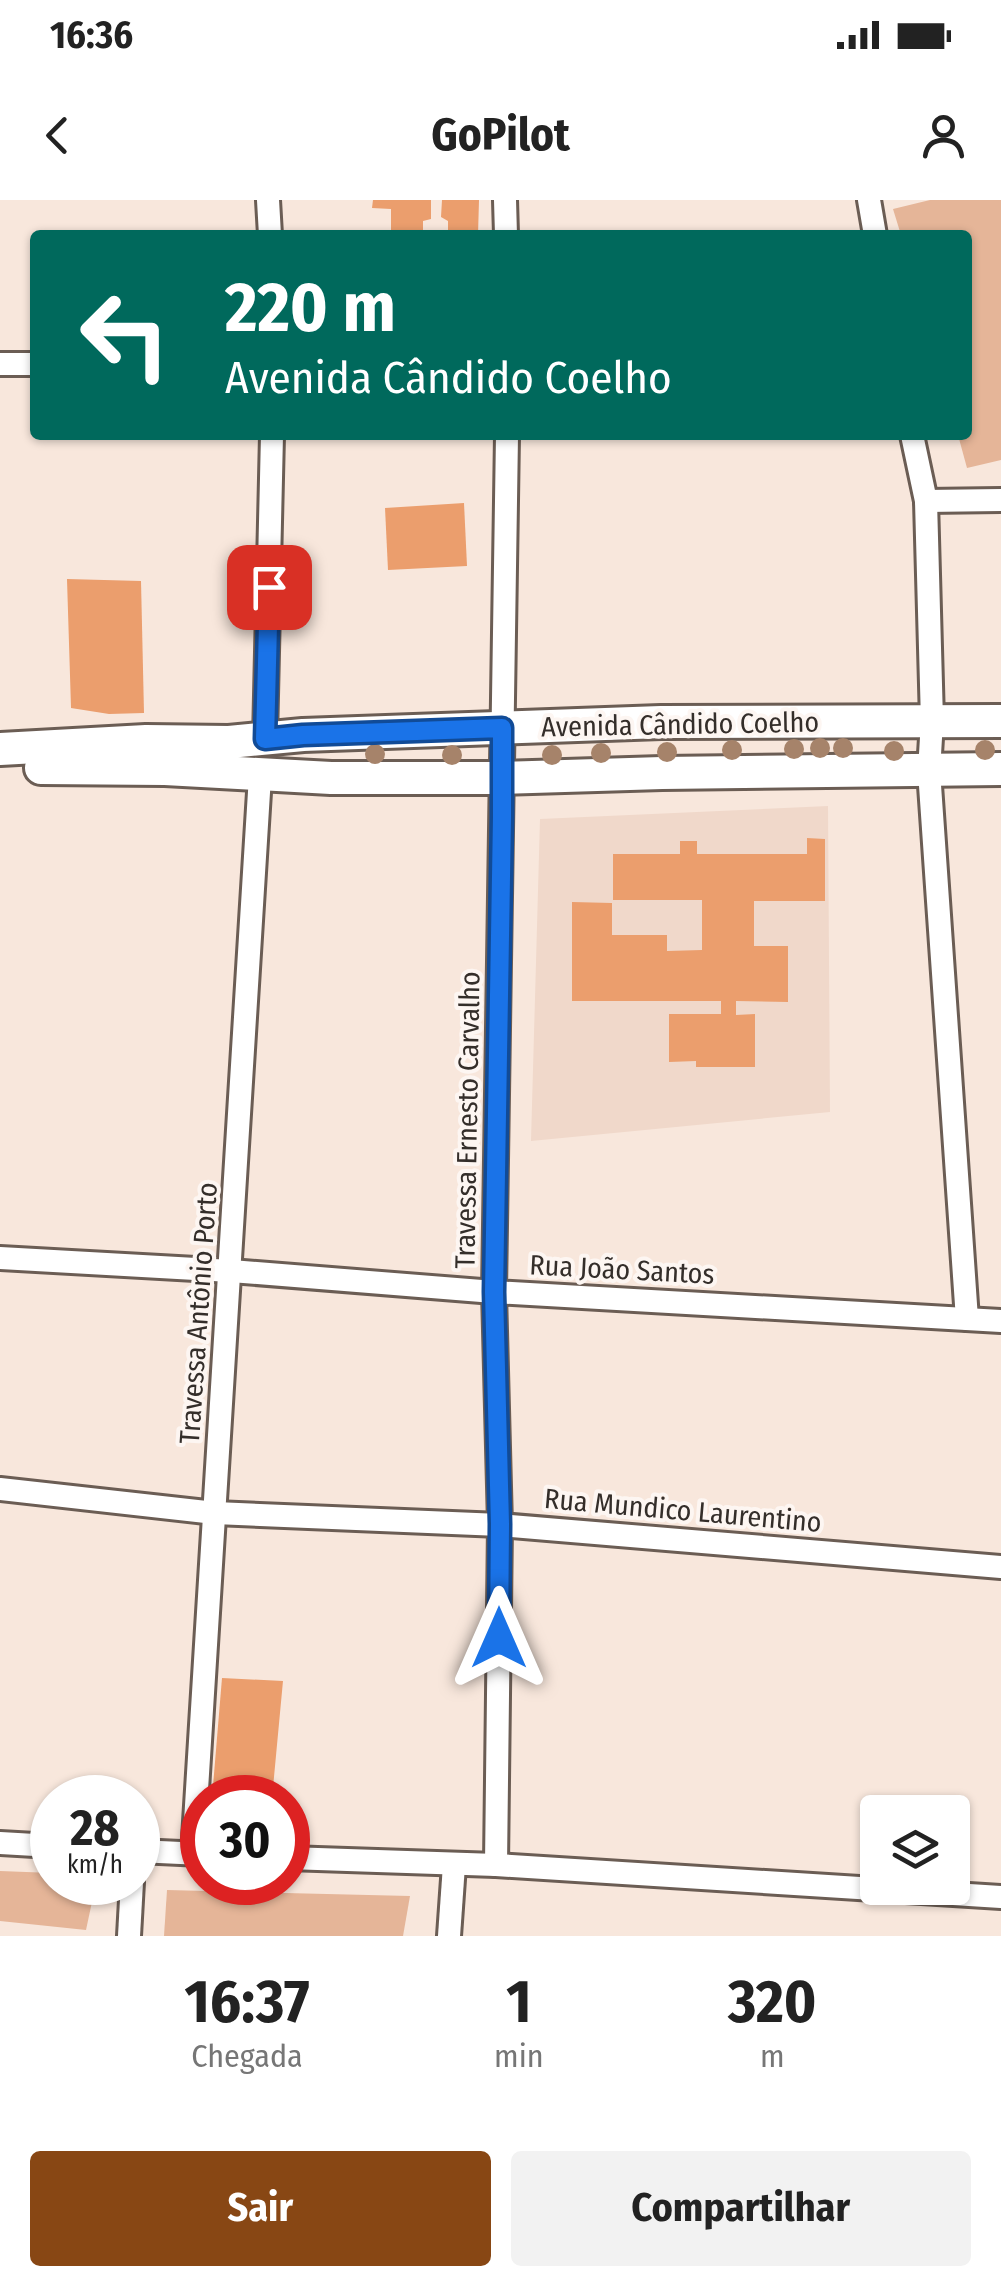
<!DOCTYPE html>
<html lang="pt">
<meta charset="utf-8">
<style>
:root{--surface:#fff;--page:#f2f2f2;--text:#222;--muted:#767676;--accent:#884714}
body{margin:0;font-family:"Fira Sans Condensed",sans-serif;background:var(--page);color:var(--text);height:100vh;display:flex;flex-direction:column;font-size:38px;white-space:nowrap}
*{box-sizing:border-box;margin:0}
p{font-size:32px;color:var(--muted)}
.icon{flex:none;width:55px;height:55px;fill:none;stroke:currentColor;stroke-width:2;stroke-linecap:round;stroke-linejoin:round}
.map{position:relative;height:1736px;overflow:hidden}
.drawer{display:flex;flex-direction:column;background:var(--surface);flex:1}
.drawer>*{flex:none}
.top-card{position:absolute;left:30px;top:30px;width:942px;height:210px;border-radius:10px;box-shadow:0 2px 8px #0004;background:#00695c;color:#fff;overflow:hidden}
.fabs{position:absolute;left:860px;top:1595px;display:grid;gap:20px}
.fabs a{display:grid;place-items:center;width:110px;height:110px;border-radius:10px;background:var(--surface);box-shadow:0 2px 8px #0004;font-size:50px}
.speed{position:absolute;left:30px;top:1575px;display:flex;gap:20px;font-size:50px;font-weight:700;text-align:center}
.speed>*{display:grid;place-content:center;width:130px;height:130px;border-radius:50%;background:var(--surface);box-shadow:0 2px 8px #0004;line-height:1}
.speed small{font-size:25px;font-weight:400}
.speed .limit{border:15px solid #d22;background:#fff;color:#111}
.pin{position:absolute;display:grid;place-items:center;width:85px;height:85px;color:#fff;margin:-42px;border-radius:20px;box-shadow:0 5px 15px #0006}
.me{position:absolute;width:110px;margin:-55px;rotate:0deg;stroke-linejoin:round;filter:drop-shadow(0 0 8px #0008)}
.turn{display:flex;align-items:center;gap:35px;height:210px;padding:0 30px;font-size:45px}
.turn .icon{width:130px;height:130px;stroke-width:2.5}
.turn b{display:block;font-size:70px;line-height:85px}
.eta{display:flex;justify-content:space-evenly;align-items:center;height:170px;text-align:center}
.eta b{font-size:60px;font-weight:700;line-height:70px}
.action{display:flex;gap:20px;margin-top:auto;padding:20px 30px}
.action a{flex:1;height:115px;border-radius:10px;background:var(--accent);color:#fff;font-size:40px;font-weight:700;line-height:115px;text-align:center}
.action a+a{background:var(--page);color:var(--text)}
.status{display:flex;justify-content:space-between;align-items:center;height:70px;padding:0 50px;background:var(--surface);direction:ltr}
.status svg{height:28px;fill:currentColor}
header{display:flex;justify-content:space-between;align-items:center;height:130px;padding:0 30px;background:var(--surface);font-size:45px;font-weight:700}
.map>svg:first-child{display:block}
.built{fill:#f0d8ca}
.green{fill:#e5b598}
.building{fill:#eb9e6d}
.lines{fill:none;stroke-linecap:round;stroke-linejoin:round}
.minor-casing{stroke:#6b5d54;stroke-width:28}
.secondary-casing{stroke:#6b5d54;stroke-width:38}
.minor{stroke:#fff;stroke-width:22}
.secondary{stroke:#fff;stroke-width:32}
.tree{fill:#a6836a}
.route-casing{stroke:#114b97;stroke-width:25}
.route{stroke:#1a73e8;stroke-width:18}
.labels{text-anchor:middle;stroke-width:8;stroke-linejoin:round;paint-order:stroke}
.street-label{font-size:28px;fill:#342e2a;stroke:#fdf6f2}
</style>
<div class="status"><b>16:36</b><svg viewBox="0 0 49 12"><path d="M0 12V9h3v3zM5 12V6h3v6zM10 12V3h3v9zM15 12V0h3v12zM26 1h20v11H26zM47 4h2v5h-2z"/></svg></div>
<header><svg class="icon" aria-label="back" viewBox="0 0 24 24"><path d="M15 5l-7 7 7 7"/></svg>GoPilot<svg class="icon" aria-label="person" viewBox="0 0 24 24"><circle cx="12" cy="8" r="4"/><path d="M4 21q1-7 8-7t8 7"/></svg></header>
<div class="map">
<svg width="1001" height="1736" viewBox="0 0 1001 1736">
<rect width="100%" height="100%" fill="#f8e7dc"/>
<path class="built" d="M828 606 830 912 531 941 540 619Z"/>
<g class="green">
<path d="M930 0H1001V260L967 268 958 235H968V35H901L893 9Z"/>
<path d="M0 1671 52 1673V1682L96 1683 86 1730 0 1721Z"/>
<path d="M167 1690 410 1696 403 1736H164Z"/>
</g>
<g class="building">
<path d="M373 0H431V19L423 21V35H391V9L372 8Z"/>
<path d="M442 0H479L478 35H448V21L441 17Z"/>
<path d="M464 303 467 366 388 370 385 308Z"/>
<path d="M67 379 141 381 144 513 109 514 71 508Z"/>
<path d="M807 638 825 639V701H754V746H788V802L736 801V815L755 814V867H696V861L669 862V814H721V801H572V702L612 703V735H667V751L702 750V700H613V654H680V641H697V654H807Z"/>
<path d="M222 1478 283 1481 272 1598H212Z"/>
</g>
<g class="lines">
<defs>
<g id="minor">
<path d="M268 0 270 35"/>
<path d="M505 0 506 35"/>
<path d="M869 0 875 35"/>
<path d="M0 164H35"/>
<path d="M912 235 926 301 932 521 929 571 967 1119"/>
<path d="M926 301 1001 300"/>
<path d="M265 539 272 235"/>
<path d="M0 1058 231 1071 494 1092 1001 1121"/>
<path d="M0 1289 215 1313 500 1325 1001 1367"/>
<path d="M0 1643 52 1646"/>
<path d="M138 1651 202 1654"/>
<path d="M193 1654 260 576"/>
<path d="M288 1658 496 1665 1001 1697"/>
<path d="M496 1665 500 1325 494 1092 507 235"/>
<path d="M129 1736 132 1682"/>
<path d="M449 1736 454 1665"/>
</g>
<g id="secondary">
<path d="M0 549 146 541 229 542 303 535 661 522 1001 521"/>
<path d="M41 568 165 569 331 578H503L662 573 1001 569"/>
</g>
</defs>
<use href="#minor" class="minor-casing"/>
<use href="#secondary" class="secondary-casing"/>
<use href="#minor" class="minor"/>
<use href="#secondary" class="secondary"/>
</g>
<g class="tree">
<circle cx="820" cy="548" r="10"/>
<circle cx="843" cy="548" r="10"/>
<circle cx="794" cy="549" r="10"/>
<circle cx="732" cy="550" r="10"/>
<circle cx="985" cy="550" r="10"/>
<circle cx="894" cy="551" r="10"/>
<circle cx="667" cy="552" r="10"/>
<circle cx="601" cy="553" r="10"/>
<circle cx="375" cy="554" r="10"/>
<circle cx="452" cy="555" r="10"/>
<circle cx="552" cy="555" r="10"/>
</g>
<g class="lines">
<defs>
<path id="route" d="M269 387 265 539 303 535 502 528V617L494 1092 500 1324 499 1438"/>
</defs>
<use href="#route" class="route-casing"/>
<use href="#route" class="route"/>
</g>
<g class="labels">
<g class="street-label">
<text transform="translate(680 524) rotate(-1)" y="10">Avenida Cândido Coelho</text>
<text transform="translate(467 920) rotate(-89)" y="10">Travessa Ernesto Carvalho</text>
<text transform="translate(622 1069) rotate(3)" y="10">Rua João Santos</text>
<text transform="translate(198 1113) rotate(-86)" y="10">Travessa Antônio Porto</text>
<text transform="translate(683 1310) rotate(5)" y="10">Rua Mundico Laurentino</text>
</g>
</g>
</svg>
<div class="fabs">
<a><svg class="icon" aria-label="layers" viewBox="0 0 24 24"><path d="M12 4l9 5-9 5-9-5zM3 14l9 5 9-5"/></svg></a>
</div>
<div class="speed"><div>28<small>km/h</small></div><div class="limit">30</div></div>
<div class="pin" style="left:269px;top:387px;background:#d93025"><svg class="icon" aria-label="arrive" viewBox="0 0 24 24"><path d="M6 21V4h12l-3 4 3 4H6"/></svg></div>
<svg class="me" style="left:499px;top:1438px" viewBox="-20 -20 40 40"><path d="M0-17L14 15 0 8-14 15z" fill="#1a73e8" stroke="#fff" stroke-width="4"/></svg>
<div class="top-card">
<div class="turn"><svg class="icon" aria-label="left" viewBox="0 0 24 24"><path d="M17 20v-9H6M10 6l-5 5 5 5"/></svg><div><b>220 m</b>Avenida Cândido Coelho</div></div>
</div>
</div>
<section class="drawer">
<div class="eta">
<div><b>16:37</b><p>Chegada</p></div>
<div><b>1</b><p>min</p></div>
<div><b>320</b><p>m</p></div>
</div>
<div class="action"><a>Sair</a><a>Compartilhar</a></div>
</section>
